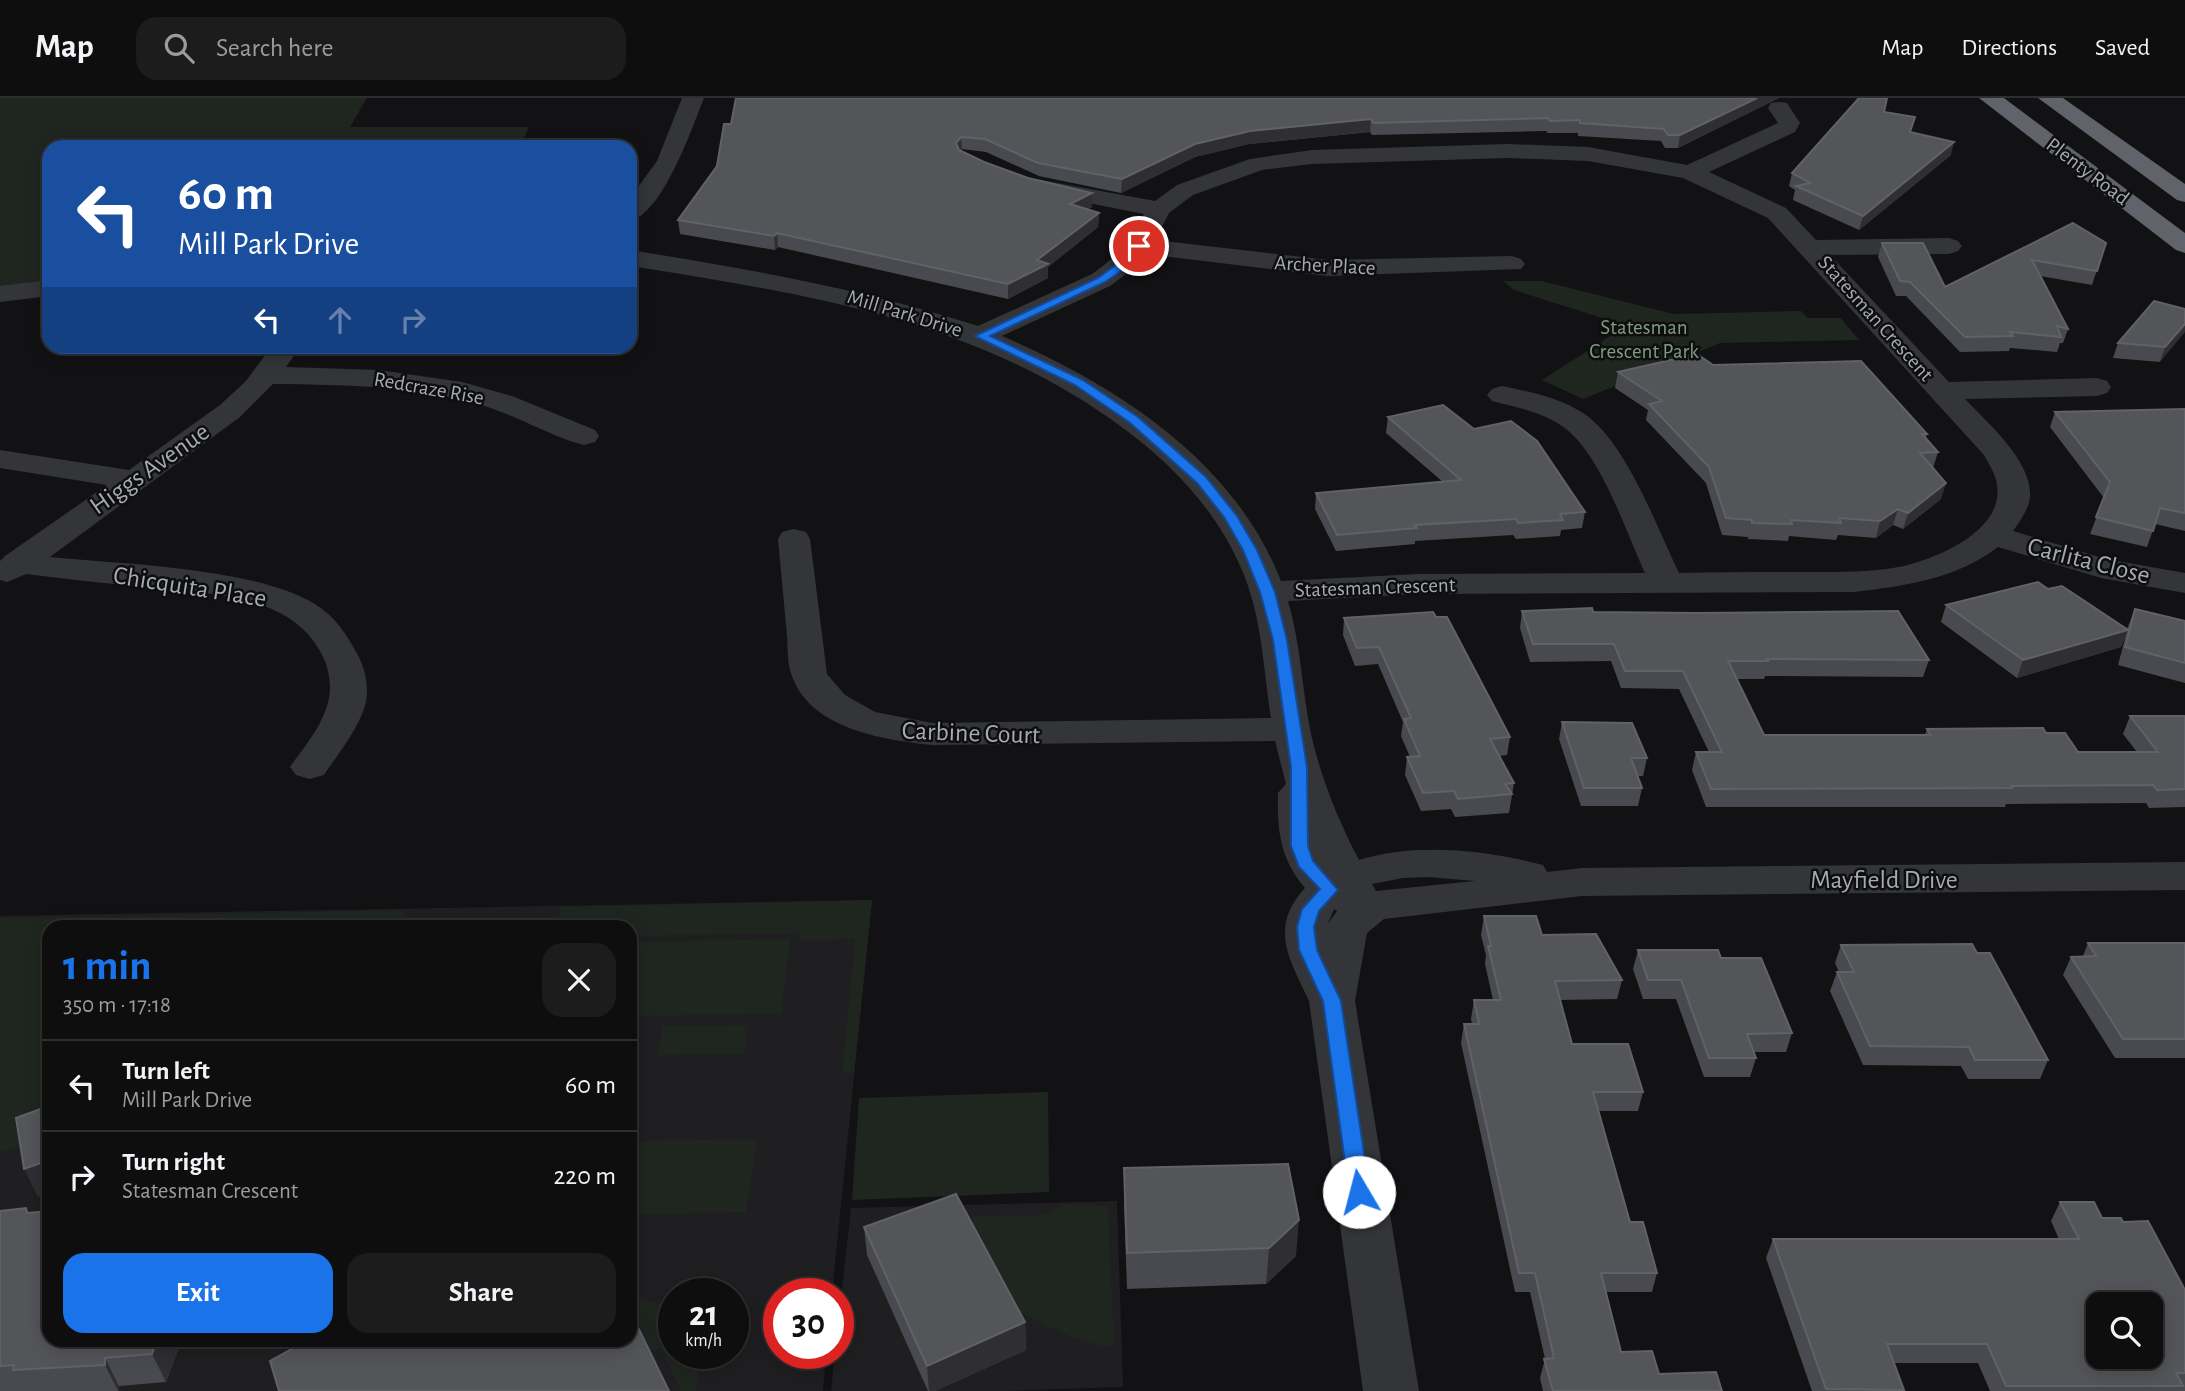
<!DOCTYPE html>
<meta charset="utf-8">
<style>
:root{--surface:#0e0e0f;--page:#1c1c1d;--text:#f1f3f6;--muted:#9b9c9e;--line:#2e2e2f;--accent:#1a73e8}
body{margin:0;font-family:"Alegreya Sans",sans-serif;background:var(--page);color:var(--text);height:100vh;display:flex;flex-direction:column;font-size:26px;white-space:nowrap}
*{box-sizing:border-box;margin:0}
p{font-size:23px;color:var(--muted)}
.icon{flex:none;width:38px;height:38px;fill:none;stroke:currentColor;stroke-width:2;stroke-linecap:round;stroke-linejoin:round}
.map{position:relative;flex:1;overflow:hidden}
.details{position:absolute;left:42px;top:822px;width:595px;height:427px;display:flex;flex-direction:column;background:var(--surface);border-radius:21px;box-shadow:0 4px 18px #0003,0 0 0 2px var(--line)}
.details>*{flex:none}
.banner{position:absolute;left:42px;top:42px;width:595px;height:214px;border-radius:21px;box-shadow:0 4px 18px #0003,0 0 0 2px var(--line);background:#1a4fa0;color:#fff;overflow:hidden}
.tools{position:absolute;left:2086px;top:1194px;display:grid;gap:14px}
.tools a{display:grid;place-items:center;width:77px;height:77px;border-radius:14px;background:var(--surface);box-shadow:0 4px 18px #0003,0 0 0 2px var(--line);font-size:35px}
.speed{position:absolute;left:658px;top:1180px;display:flex;gap:14px;font-size:35px;font-weight:700;text-align:center}
.speed>*{display:grid;place-content:center;width:91px;height:91px;border-radius:50%;background:var(--surface);box-shadow:0 4px 18px #0003,0 0 0 2px var(--line);line-height:1}
.speed small{font-size:18px;font-weight:400}
.speed .limit{border:10px solid #d22;background:#fff;color:#111}
.pin{position:absolute;display:grid;place-items:center;width:60px;height:60px;color:#fff;margin:-30px;border:4px solid #fff;border-radius:50%;box-shadow:0 2px 7px #0007}
.me{position:absolute;width:77px;margin:-38px;rotate:352deg;stroke-linejoin:round;filter:drop-shadow(0 0 5px #0008)}
.turn{display:flex;align-items:center;gap:24px;height:147px;padding:0 21px;font-size:32px}
.turn .icon{width:91px;height:91px;stroke-width:2.5}
.turn b{display:block;font-size:49px;line-height:60px}
.lanes{display:flex;align-items:center;height:66px;padding:0 21px;background:#0003;justify-content:center;gap:35px;direction:ltr}
.lanes .off{opacity:.35}
.round{display:grid;place-items:center;flex:none;width:74px;height:74px;border-radius:21px;background:var(--page)}
.overview{display:flex;align-items:center;justify-content:space-between;height:119px;padding:0 21px}
h1{font-size:42px;font-weight:700;line-height:52px;color:var(--accent)}
.action{display:flex;gap:14px;margin-top:auto;padding:14px 21px}
.action a{flex:1;height:80px;border-radius:21px;background:var(--accent);color:#fff;font-size:28px;font-weight:700;line-height:80px;text-align:center}
.action a+a{background:var(--page);color:var(--text)}
ul{padding:0;list-style:none}
li{display:flex;align-items:center;gap:21px;height:91px;padding:0 21px;border-top:2px solid var(--line)}
li div{flex:1}
li b{display:block;font-size:26px}
li em{font-style:normal}
header{display:flex;align-items:center;gap:42px;box-sizing:border-box;height:98px;padding:0 35px;background:var(--surface);border-bottom:2px solid var(--line)}
header strong{font-size:33px}
nav{display:flex;gap:38px;margin-inline-start:auto;font-size:24px}
.search{width:490px;height:63px;background:var(--page);display:flex;align-items:center;gap:18px;box-sizing:border-box;padding:0 24px;border-radius:21px;color:var(--muted);font-size:26px}
.map>svg:first-child{display:block}
.built{fill:#1f1f21;fill-rule:evenodd}
.green{fill:#1f2620}
.lines{fill:none;stroke-linecap:round;stroke-linejoin:round}
.minor{fill:#343539;fill-rule:evenodd}
.highway{fill:#606369;fill-rule:evenodd}
.wall{fill:#494a4f}
.shaded-wall{fill:#2f2f33}
.building{fill:#535559;stroke:#606267;stroke-width:2;fill-rule:evenodd}
.route{fill:#1a73e8;stroke:#114b97;stroke-width:2}
.labels{text-anchor:middle;stroke-width:5;stroke-linejoin:round;paint-order:stroke}
.far-street-label{font-size:21px;fill:#a5aab3;stroke:#0e0e0f}
.far-park-label{font-size:21px;fill:#7d9d7f;stroke:#0e0e0f}
.street-label{font-size:26px;fill:#a5aab3;stroke:#0e0e0f}
</style>
<header>
<strong>Map</strong>
<div class="search"><svg class="icon" aria-label="search" viewBox="0 0 24 24"><circle cx="10" cy="10" r="6"/><path d="M15 15l6 6"/></svg>Search here</div>
<nav><a>Map</a><a>Directions</a><a>Saved</a></nav>
</header>
<div class="map">
<svg width="2185" height="1293" viewBox="0 0 2185 1293">
<rect width="100%" height="100%" fill="#121214"/>
<g class="built">
<path d="M872 802 832 1195H779V1255H826L823 1293H0V818ZM49 830H630V1242H49ZM674 1195H733V1255H674Z"/>
<path d="M1117 1103 1123 1289 1003 1293H831L835 1255H838V1228L851 1110Z"/>
</g>
<g class="green">
<path d="M0 0H367L350 29H529L520 49H49V182L0 189Z"/>
<path d="M1503 183H1542L1674 216 1801 213 1808 220H1841L1859 242 1720 245 1583 301 1542 282 1612 237 1602 220 1514 192Z"/>
<path d="M872 802 854 975H842L855 841 801 842 798 835 630 838V830L556 829 561 809Z"/>
<path d="M406 812 398 830H49V1037L0 1054V820Z"/>
<path d="M790 841 781 916 630 918V844Z"/>
<path d="M748 927 744 955 657 957 663 929Z"/>
<path d="M1048 994 1049 1094 852 1102 859 1000Z"/>
<path d="M757 1041 746 1114 630 1116V1075L636 1043Z"/>
<path d="M1066 1106 1108 1108 1114 1247H1098L1072 1239 1014 1212 974 1156 973 1118 1043 1117Z"/>
<path d="M630 1197 668 1208 674 1213V1255H700L696 1293H681L660 1250 644 1256 630 1228Z"/>
</g>
<g class="lines">
<g class="minor">
<path d="M682 0H704C692 30 663 115 630 123V100L657 63Z"/>
<path d="M1779 4 1787 5 1800 25 1795 34 1709 74 1786 110 1816 142 1949 140 1958 143 1962 148 1958 153 1949 156 1830 157 1949 284 2097 280 2107 283 2111 289 2107 295 2097 298 1965 301C1987 324 2033 364 2030 399 2029 411 2020 423 2013 433L2106 461 2185 475V495L2101 480 1998 449C1956 481 1905 488 1854 494L1418 496 1288 503C1301 547 1302 592 1311 636 1321 680 1338 722 1359 762 1416 744 1486 752 1543 767L1547 774 1582 770 2185 764V792L1582 798 1384 821 1367 835 1355 903 1419 1293H1363L1309 903C1290 862 1268 830 1305 790 1280 761 1277 732 1278 695L1286 686 1275 643 932 647C884 642 808 631 791 575 787 564 788 549 787 538 784 505 781 473 778 441L782 434 794 431 806 434 810 441 827 576 845 597 875 614 932 625 1271 620C1263 569 1262 517 1241 470 1216 412 1173 367 1123 330 976 221 806 196 630 168V152C748 171 864 191 978 228L1092 176C1116 160 1130 141 1144 116L1033 94 1029 89 1033 84 1041 82 1155 103 1177 87 1250 61 1312 52 1508 46 1588 49 1687 67 1778 25 1768 10 1771 5ZM1508 60 1588 63 1683 80 1768 120 1984 357C1989 366 1996 377 1997 387 2004 432 1940 459 1904 468 1871 475 1836 474 1802 474 1761 474 1720 474 1679 475 1656 428 1626 343 1583 315 1559 299 1530 294 1502 288L1492 291 1487 297 1492 303C1515 309 1538 313 1559 326 1599 350 1625 432 1645 475L1418 476 1281 483C1234 362 1116 287 1002 238L1110 188 1126 176 1145 156 1328 178 1521 171 1525 166 1521 161 1512 158 1328 162 1155 142 1169 115 1193 97 1262 72 1312 66ZM1428 779 1475 783 1376 793 1372 786 1403 780ZM1334 811 1337 813 1328 826Z"/>
<path d="M49 182V198L0 204V188Z"/>
<path d="M272 248H301L286 269 379 272 462 284 512 298 595 332 599 338 595 344 584 347 573 344C541 333 511 315 478 306 412 287 341 287 273 286L240 319 50 459C119 466 269 470 322 511 337 522 346 536 355 552 365 568 370 589 365 608 357 633 338 656 324 677L310 681 296 677 290 669C305 648 324 626 329 600 332 585 328 567 320 553 286 493 203 496 143 489 104 485 65 481 26 476L7 484 0 482V463L5 458 107 387 0 370V352L129 372 220 307 246 283Z"/>
</g>
<g class="highway">
<path d="M1979 0H2004L2185 135V155L2176 152Z"/>
<path d="M2038 0H2063L2185 86V104L2177 102Z"/>
</g>
</g>
<g class="wall">
<path d="M1779 0 1678 50H1665L1661 43 1578 38V35H1548L1546 33 1372 37 1370 34 1249 46 1195 59 1121 95 1039 78 986 54 962 51 960 53 984 64 1092 109 1087 112 1099 115 1098 129 1048 169V180L1008 201 778 149 775 152 680 136 678 122 717 68 724 26Z"/>
<path d="M1884 14 1911 35 1951 57 1859 132 1793 102 1795 92 1789 88 1792 75Z"/>
<path d="M2073 125 2106 145 2092 187 2040 178 2068 231 2063 245H2060L2057 254 2010 250 2009 253 1960 254 1906 198H1896L1878 159 1882 145 1945 189Z"/>
<path d="M2185 211 2160 264 2113 260 2118 245Z"/>
<path d="M1713 267 1927 336 1926 340 1938 354 1933 370 1941 401 1903 431 1893 427 1876 440 1838 437 1836 442 1789 438 1788 443 1748 441V439L1722 437 1706 385 1646 322 1648 312 1615 290 1618 274Z"/>
<path d="M2185 311V433L2155 426 2147 449 2090 436 2104 400 2050 329 2055 314Z"/>
<path d="M1388 319 1474 331 1585 414 1582 430 1561 432 1560 438 1516 441 1513 437 1415 443V446L1336 453 1315 411 1316 395 1443 384 1386 335Z"/>
<path d="M1946 507 2127 531 2135 511 2185 523V585L2118 567 2126 537 2121 549 2017 580 1941 524Z"/>
<path d="M1522 513 1593 514 1929 562 1923 579 1765 578 1764 581H1737L1764 637H1925L1927 631 2046 635 2078 654H2137L2123 636 2130 618H2185V709L2149 710 2146 705 2006 706 2005 709H1706L1692 672 1696 654H1709L1679 591 1621 590 1611 563 1530 564 1520 530Z"/>
<path d="M1344 520 1510 639 1507 657 1499 658 1514 685 1509 715 1455 719 1451 711 1421 713 1405 677 1407 659H1410L1401 638 1403 624 1378 566 1355 568 1343 537Z"/>
<path d="M1562 624 1647 660 1643 678H1638L1642 690 1638 708H1581L1559 641Z"/>
<path d="M1484 818 1542 837 1622 882 1617 901 1560 902 1572 946 1643 994 1638 1013H1598L1630 1124 1657 1175 1652 1194H1606L1621 1254 1659 1276 1722 1293H1543L1540 1280 1545 1261 1530 1194H1515L1461 945 1464 926H1472L1471 921 1474 902H1493L1485 866 1486 857 1481 837Z"/>
<path d="M2088 845H2185V960H2115L2063 877 2071 859 2083 858Z"/>
<path d="M1841 847 1977 855 2048 962 2040 981H1968L1961 968 1863 967 1830 893 1837 874H1839L1835 865Z"/>
<path d="M1638 852 1721 860 1792 935 1786 954H1754L1756 960 1750 979H1704L1676 901H1643L1633 871Z"/>
<path d="M1124 1070 1296 1158 1266 1186 1127 1191 1124 1106Z"/>
<path d="M2060 1104 2102 1120 2123 1124 2185 1192V1293H1990L1978 1265H1894L1904 1292V1293H1812L1766 1160 1773 1141H2059L2051 1123Z"/>
<path d="M26 1110 29 1115 49 1242H221V1243L179 1249 166 1284 119 1288V1293H0V1113Z"/>
<path d="M864 1129 1025 1224 1026 1252 935 1293H928L867 1157Z"/>
</g>
<g class="shaded-wall">
<path d="M1757 0H1779L1678 50 1680 37Z"/>
<path d="M1371 21 1370 34 1249 46 1195 59 1121 95 1122 81 1195 46 1250 33Z"/>
<path d="M961 39 962 51 957 58 956 45Z"/>
<path d="M1954 44 1951 57 1859 132 1863 118Z"/>
<path d="M1092 95V109L1071 120 1070 106Z"/>
<path d="M1099 115 1098 129 1048 169V180L1008 201V186L1037 162Z"/>
<path d="M777 135 778 149 775 152 774 138Z"/>
<path d="M2185 226V234L2160 264 2165 249Z"/>
<path d="M1946 385 1941 401 1903 431 1908 415Z"/>
<path d="M1898 411 1893 427 1876 440 1880 423Z"/>
<path d="M2128 532 2121 549 2017 580 2023 562Z"/>
<path d="M49 1062V1096L38 1099 24 1071Z"/>
<path d="M1299 1122 1296 1158 1266 1186 1269 1150Z"/>
<path d="M1025 1224 1026 1252 935 1293H929L927 1268Z"/>
<path d="M157 1242H176L179 1249 166 1284 152 1256Z"/>
<path d="M105 1260 119 1288V1293H118L105 1267Z"/>
</g>
<g class="building">
<path d="M736 0H1757L1680 37H1668L1664 31 1580 25V22L1550 23 1548 20 1373 25 1371 21 1250 33 1195 46 1122 81 1038 65 985 41 961 39 956 45 959 52 984 64 1028 80 1092 95 1070 106 1099 115 1037 162 1048 166 1008 186 777 135 774 138 678 122 717 68 724 26H731Z"/>
<path d="M1859 0H1887L1884 14 1915 19 1910 34 1954 44 1863 118 1796 88 1810 85 1792 75Z"/>
<path d="M2073 125 2106 145 2097 173 2032 162 2068 231 2057 228 2061 239 2010 234 2013 238 1965 239 1910 184 1900 183 1882 145H1923L1945 189Z"/>
<path d="M2154 203 2185 211V226L2165 249 2118 245Z"/>
<path d="M1697 256 1713 267 1861 263 1927 336H1922L1938 354 1920 355 1946 385 1908 415 1898 411 1880 423 1839 420 1841 425 1791 422 1792 426 1752 425V422L1726 420 1709 369 1649 306 1662 303 1618 274Z"/>
<path d="M1443 307 1474 331 1511 323 1537 343 1585 414 1560 416 1563 422 1518 425 1516 421 1415 427 1417 430 1337 437 1316 395 1461 382 1388 319Z"/>
<path d="M2185 311V415L2160 410 2153 433 2096 419 2110 384 2055 314Z"/>
<path d="M2038 484 2048 491 2062 488 2128 532 2023 562 1946 507Z"/>
<path d="M1592 510 1593 514 1697 515 1898 513 1929 562 1767 561 1768 563H1728L1764 637H1931L1927 631 2043 630 2046 635H2065L2078 654H2158L2130 618H2185V691L2157 692 2153 687 2011 688 2012 690 1711 691 1696 654H1722L1683 573H1625L1614 546H1533L1522 513Z"/>
<path d="M2135 511 2185 523V565L2125 549Z"/>
<path d="M1433 514 1436 519H1447L1510 639 1490 641 1514 685 1505 686 1512 696 1458 701 1454 693 1423 695 1407 659 1420 658 1404 621 1411 620 1379 549 1357 550 1344 520Z"/>
<path d="M1562 624 1632 625 1647 660H1631L1642 690H1584Z"/>
<path d="M1484 818H1536L1542 837 1596 836 1622 882 1555 883 1572 946H1628L1643 994H1593L1630 1124H1643L1657 1175H1601L1621 1254 1652 1253 1659 1276 1716 1274 1722 1293H1553L1544 1261 1554 1260 1535 1175H1519L1464 926H1479L1474 902H1501L1488 848H1491Z"/>
<path d="M2088 845H2185V941H2123L2071 859 2096 858Z"/>
<path d="M1972 846 1977 855H1990L2048 962H1975L1969 949 1870 948 1837 874H1854L1841 847Z"/>
<path d="M1638 852H1718L1721 860H1761L1792 935 1747 936 1756 960H1709L1681 882H1648Z"/>
<path d="M49 1008V1062L24 1071 16 1020Z"/>
<path d="M1288 1066 1299 1122 1269 1150 1127 1155 1124 1070Z"/>
<path d="M956 1096 1025 1224 927 1268 864 1129Z"/>
<path d="M2060 1104H2094L2102 1120H2121L2123 1124 2148 1123 2185 1192V1275H2176L2183 1288H2006L1987 1246H1887L1904 1292 1826 1291 1773 1141H2079ZM2098 1206H2151V1258H2098Z"/>
<path d="M26 1110 27 1115 49 1113V1242H157L152 1256 105 1260V1267L13 1272 14 1267 0 1268V1113Z"/>
<path d="M630 1213 669 1293H279L270 1263 297 1248 295 1242H630Z"/>
</g>
<path class="route" d="M1135 145 1144 148 1121 173 1105 184 990 238 1083 282 1138 319 1206 379 1237 418 1257 452 1275 494 1287 542 1307 669 1308 748 1313 763 1338 792 1319 813 1314 829 1317 852 1341 903 1370 1094 1367 1100 1359 1103 1352 1100 1349 1094 1323 903 1299 852 1297 829 1302 811 1320 791 1299 769 1291 748V669L1273 542 1260 494 1243 452 1224 419 1197 385 1129 324 1075 287 975 238 1098 180 1113 169Z"/>
<g class="labels">
<g class="far-street-label">
<text transform="translate(2088 73) rotate(37)" y="7">Plenty Road</text>
<text transform="translate(1325 167) rotate(3)" y="7">Archer Place</text>
<text transform="translate(905 215) rotate(17)" y="7">Mill Park Drive</text>
<text transform="translate(1876 220) rotate(48)" y="7">Statesman Crescent</text>
<text transform="translate(429 290) rotate(10)" y="7">Redcraze Rise</text>
<text transform="translate(1375 489) rotate(-2)" y="7">Statesman Crescent</text>
</g>
<g class="far-park-label">
<text x="1644" y="236">Statesman<tspan x="1644" dy="24">Crescent Park</tspan></text>
</g>
<g class="street-label">
<text transform="translate(149 370) rotate(-35)" y="9">Higgs Avenue</text>
<text transform="translate(2089 462) rotate(14)" y="9">Carlita Close</text>
<text transform="translate(190 488) rotate(9)" y="9">Chicquita Place</text>
<text transform="translate(971 634) rotate(2)" y="9">Carbine Court</text>
<text x="1884" y="790">Mayfield Drive</text>
</g>
</g>
</svg>
<div class="tools">
<a><svg class="icon" aria-label="search" viewBox="0 0 24 24"><circle cx="10" cy="10" r="6"/><path d="M15 15l6 6"/></svg></a>
</div>
<div class="speed"><div>21<small>km/h</small></div><div class="limit">30</div></div>
<div class="pin" style="left:1139px;top:148px;background:#d93025"><svg class="icon" aria-label="arrive" viewBox="0 0 24 24"><path d="M6 21V4h12l-3 4 3 4H6"/></svg></div>
<svg class="me" style="left:1359px;top:1094px" viewBox="-20 -20 40 40"><circle r="19" fill="#fff"/><path d="M0-13L10 11 0 6-10 11z" fill="#1a73e8"/></svg>
<div class="banner">
<div class="turn"><svg class="icon" aria-label="left" viewBox="0 0 24 24"><path d="M17 20v-9H6M10 6l-5 5 5 5"/></svg><div><b>60 m</b>Mill Park Drive</div></div>
<div class="lanes"><svg class="icon" aria-label="left" viewBox="0 0 24 24"><path d="M17 20v-9H6M10 6l-5 5 5 5"/></svg><svg class="icon off" aria-label="ahead" viewBox="0 0 24 24"><path d="M12 20V5M6 11l6-6 6 6"/></svg><svg class="icon off" aria-label="right" viewBox="0 0 24 24"><path d="M7 20v-9h11M14 6l5 5-5 5"/></svg></div>
</div>
<section class="details">
<div class="overview"><div><h1>1 min</h1><p>350 m · 17:18</p></div><a class="round"><svg class="icon" aria-label="close" viewBox="0 0 24 24"><path d="M6 6l12 12M18 6L6 18"/></svg></a></div>
<ul>
<li><svg class="icon" aria-label="left" viewBox="0 0 24 24"><path d="M17 20v-9H6M10 6l-5 5 5 5"/></svg><div><b>Turn left</b><p>Mill Park Drive</p></div><em>60 m</em></li>
<li><svg class="icon" aria-label="right" viewBox="0 0 24 24"><path d="M7 20v-9h11M14 6l5 5-5 5"/></svg><div><b>Turn right</b><p>Statesman Crescent</p></div><em>220 m</em></li>
</ul>
<div class="action"><a>Exit</a><a>Share</a></div>
</section>
</div>
